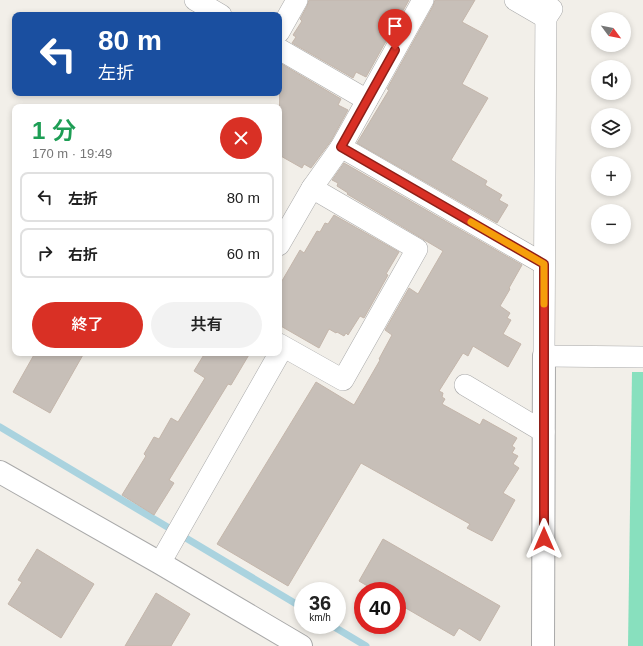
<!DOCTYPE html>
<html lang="ja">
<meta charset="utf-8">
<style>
:root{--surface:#fff;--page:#f2f2f2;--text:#222;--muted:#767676;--line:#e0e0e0;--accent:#d93025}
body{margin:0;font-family:Arial,"Noto Sans JP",sans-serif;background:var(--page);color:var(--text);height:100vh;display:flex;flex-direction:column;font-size:15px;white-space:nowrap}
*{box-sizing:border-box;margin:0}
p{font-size:13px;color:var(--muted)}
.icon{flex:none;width:22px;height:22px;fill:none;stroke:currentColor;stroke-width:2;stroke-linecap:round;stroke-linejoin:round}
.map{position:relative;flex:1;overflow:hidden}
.drawer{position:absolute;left:12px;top:104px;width:270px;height:252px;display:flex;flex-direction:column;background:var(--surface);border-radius:8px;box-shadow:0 2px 6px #0003}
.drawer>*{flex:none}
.banner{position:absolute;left:12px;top:12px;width:270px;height:84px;border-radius:8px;box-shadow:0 2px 6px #0003;background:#1a4fa0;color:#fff;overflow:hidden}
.needle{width:26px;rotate:122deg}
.tools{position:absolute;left:591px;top:12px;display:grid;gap:8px}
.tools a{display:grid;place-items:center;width:40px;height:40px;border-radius:50%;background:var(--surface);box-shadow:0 2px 6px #0003;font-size:20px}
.speed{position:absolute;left:294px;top:582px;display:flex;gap:8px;font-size:20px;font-weight:700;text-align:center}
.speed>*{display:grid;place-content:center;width:52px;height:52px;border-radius:50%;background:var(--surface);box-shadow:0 2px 6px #0003;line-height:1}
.speed small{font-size:10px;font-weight:400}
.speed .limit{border:6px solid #d22;background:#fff;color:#111}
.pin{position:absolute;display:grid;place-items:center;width:34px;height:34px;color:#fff;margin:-41px -17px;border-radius:50% 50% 50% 0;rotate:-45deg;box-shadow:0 0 4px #0007}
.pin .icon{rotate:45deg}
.me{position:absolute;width:44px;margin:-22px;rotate:0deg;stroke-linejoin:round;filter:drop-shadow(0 0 3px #0008)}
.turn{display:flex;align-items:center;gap:14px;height:84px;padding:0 20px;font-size:18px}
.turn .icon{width:52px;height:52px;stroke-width:2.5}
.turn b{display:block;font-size:28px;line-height:34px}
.round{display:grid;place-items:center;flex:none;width:42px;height:42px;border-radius:21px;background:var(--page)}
.headline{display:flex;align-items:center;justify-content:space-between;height:68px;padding:0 20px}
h1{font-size:24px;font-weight:600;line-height:30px;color:#1e9e55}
.cta{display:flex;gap:8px;margin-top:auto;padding:8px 20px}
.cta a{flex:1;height:46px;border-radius:24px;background:var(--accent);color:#fff;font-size:16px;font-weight:600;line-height:46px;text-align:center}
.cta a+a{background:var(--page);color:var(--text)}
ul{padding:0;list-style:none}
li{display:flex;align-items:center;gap:12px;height:50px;margin:0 8px 6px;padding:0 12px;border:2px solid var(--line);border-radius:8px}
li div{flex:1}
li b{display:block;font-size:15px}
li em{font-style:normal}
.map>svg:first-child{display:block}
.pitch{fill:#88e0be}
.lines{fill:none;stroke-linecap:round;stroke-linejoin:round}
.stream{stroke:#aad3df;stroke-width:7}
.building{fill:#c7bfb8;stroke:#c4b6ab}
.minor-casing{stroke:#a9a9a9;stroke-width:22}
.tertiary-casing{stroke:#a9a9a9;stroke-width:24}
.minor{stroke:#fff;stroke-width:21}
.tertiary{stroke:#fff;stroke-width:22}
.route-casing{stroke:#8d1f18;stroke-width:10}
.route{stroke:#d93025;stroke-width:7}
.slow{stroke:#f59e0b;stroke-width:7}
</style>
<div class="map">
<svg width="643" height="646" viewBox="0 0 643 646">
<rect width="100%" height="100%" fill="#f2efe9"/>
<path class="pitch" d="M632 372H643V646H628Z"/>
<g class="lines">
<g class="stream">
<path d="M0 427 303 608"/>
<path d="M331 625 366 646"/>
</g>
</g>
<g class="building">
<path d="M309 0H409L366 77 356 72 353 78 292 43 296 37 293 35 302 21 300 19 307 6Z"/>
<path d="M435 0H475L462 22 488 36 462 84 488 98 451 160 487 181 485 185 502 195 499 200 508 205 497 223 357 143 389 90 387 89 433 6Z"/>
<path d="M280 63 341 99 338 105 348 110 331 141 311 168 304 164 302 168 279 155Z"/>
<path d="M344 163 522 265 509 288 510 289 500 306 510 313 507 318 511 320 503 334 521 344 508 367 473 346 468 356 463 353 439 391 443 393 442 397 445 399 442 404 480 425 483 419 517 438 512 446 515 448 512 453 518 456 513 464 519 468 503 493 515 500 492 541 467 528 470 524 361 463 288 586 217 544 316 382 354 405 380 360 379 359 392 335 385 330 409 288 418 294 443 251 347 194 348 193 337 186 338 183 332 180Z"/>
<path d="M334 215 399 252 386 274 388 275 364 318 360 316 348 335 346 333 344 336 337 332 336 333 329 329 319 348 279 325V286L300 250 304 253 317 231 320 232 325 223 328 224Z"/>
<path d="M35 353H84L50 413 13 392Z"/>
<path d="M205 353H250L231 385 228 384 169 480 174 483 154 515 122 495 146 456 144 454 154 437 159 439 171 418 178 422 205 378 194 371Z"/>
<path d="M383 539 500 606 480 641 459 628 454 636 397 603V591H376L359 581Z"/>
<path d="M37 549 94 584 61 638 8 604 22 582 18 580Z"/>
<path d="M156 593 190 614 171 646H125Z"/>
</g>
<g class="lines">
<defs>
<g id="minor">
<path d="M195 0 221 15"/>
<path d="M515 0 546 18 552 9"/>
<path d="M546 0 544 356 643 357"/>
<path d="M279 32 297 0"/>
<path d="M279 49 367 100"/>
<path d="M341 147 544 264"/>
<path d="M279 245 312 188 341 147 423 0"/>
<path d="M279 344 343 380 417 249 312 188"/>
<path d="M465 385 544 432"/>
<path d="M160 563 283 347"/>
</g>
<g id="tertiary">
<path d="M0 472 160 563 301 646"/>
<path d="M543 646 544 356"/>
</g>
</defs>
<use href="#minor" class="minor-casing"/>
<use href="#tertiary" class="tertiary-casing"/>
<use href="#minor" class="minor"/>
<use href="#tertiary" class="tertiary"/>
</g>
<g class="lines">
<defs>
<path id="route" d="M395 50 341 147 544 264V539"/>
</defs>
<use href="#route" class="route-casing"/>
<use href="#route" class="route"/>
<path class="slow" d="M471 222 544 264V304"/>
</g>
</svg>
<div class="tools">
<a><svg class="needle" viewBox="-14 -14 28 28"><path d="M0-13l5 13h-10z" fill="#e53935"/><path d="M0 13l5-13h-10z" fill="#767676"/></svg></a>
<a><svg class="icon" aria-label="sound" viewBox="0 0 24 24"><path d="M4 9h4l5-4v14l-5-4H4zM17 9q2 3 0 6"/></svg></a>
<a><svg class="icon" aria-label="layers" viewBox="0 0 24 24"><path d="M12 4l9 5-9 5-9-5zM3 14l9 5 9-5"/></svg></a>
<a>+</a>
<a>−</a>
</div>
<div class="speed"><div>36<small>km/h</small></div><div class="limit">40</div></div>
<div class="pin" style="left:395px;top:50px;background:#d93025"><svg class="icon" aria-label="arrive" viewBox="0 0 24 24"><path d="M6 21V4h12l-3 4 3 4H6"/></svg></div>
<svg class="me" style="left:544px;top:539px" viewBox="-20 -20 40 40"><path d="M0-17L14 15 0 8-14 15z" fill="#d93025" stroke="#fff" stroke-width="4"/></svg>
<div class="banner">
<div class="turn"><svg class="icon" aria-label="left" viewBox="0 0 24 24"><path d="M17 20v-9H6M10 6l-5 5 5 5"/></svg><div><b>80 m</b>左折</div></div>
</div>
<section class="drawer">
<div class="headline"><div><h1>1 分</h1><p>170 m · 19:49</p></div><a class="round" style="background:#d93025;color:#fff"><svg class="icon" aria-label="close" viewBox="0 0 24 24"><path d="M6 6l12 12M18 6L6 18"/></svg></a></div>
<ul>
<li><svg class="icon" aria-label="left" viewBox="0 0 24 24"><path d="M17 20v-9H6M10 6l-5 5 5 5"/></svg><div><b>左折</b></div><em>80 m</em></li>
<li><svg class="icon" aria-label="right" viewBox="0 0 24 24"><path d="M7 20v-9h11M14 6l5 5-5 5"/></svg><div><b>右折</b></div><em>60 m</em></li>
</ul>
<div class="cta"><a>終了</a><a>共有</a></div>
</section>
</div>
